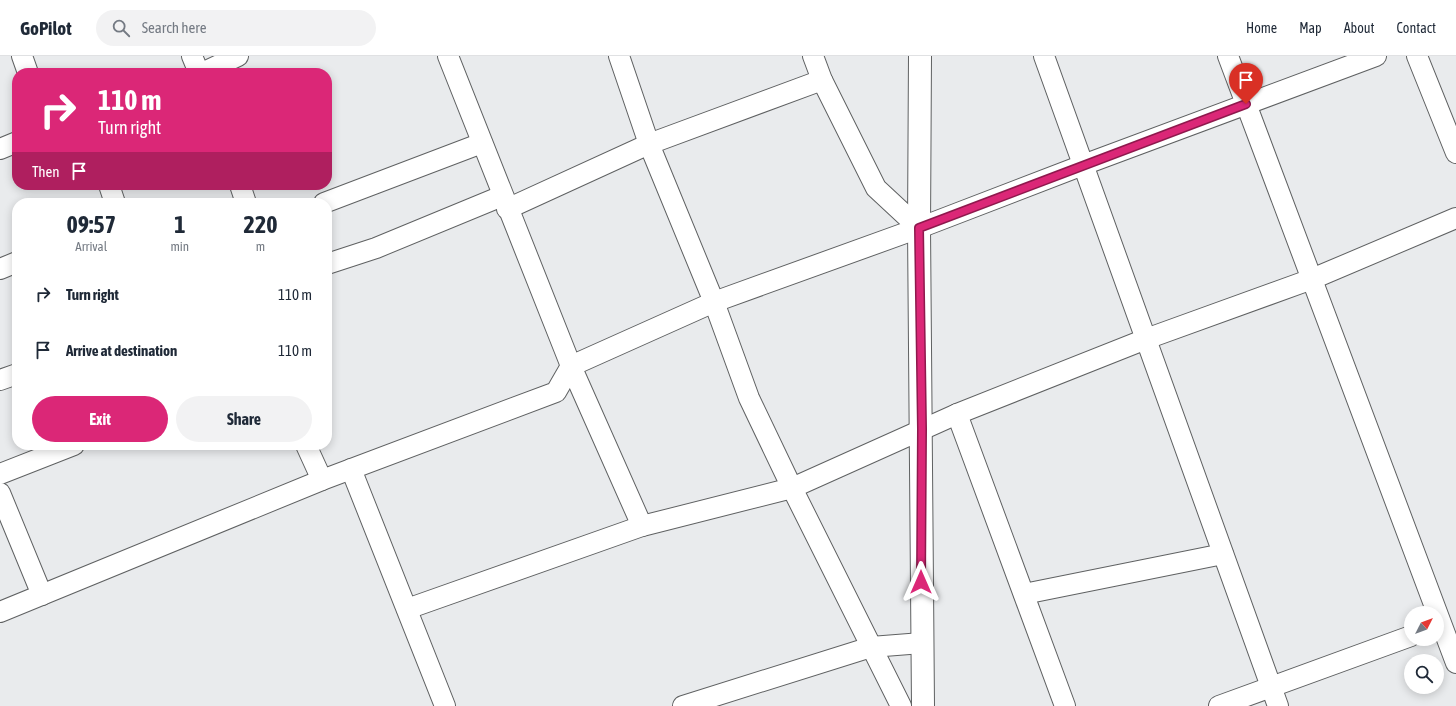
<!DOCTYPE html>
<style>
:root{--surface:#fff;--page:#f2f2f3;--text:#1f2937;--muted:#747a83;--line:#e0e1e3;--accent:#db2777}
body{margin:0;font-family:"Asap Condensed",sans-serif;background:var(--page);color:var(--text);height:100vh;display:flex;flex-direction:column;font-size:15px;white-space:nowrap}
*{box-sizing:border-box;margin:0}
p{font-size:13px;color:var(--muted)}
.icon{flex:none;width:22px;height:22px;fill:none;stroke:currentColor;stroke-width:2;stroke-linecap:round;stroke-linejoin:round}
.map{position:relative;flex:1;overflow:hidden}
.panel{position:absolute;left:12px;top:142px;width:320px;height:252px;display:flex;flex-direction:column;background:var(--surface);border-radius:16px;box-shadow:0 2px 10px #0003}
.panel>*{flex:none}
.top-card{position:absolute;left:12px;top:12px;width:320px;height:122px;border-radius:16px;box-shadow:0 2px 10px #0003;background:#db2777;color:#fff;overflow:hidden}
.needle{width:26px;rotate:48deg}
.tools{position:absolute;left:1404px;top:550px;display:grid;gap:8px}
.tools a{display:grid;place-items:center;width:40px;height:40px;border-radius:50%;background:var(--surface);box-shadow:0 2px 10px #0003;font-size:20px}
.pin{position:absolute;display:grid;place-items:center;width:34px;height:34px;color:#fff;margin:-41px -17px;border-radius:50% 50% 50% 0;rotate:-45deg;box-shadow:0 0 4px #0007}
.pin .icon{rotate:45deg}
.me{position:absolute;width:44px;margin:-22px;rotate:0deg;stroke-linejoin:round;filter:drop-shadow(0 0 3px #0008)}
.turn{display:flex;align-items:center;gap:14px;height:84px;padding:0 20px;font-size:18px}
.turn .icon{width:52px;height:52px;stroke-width:2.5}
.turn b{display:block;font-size:28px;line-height:34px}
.then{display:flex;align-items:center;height:38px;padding:0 20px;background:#0003;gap:8px;font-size:15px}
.eta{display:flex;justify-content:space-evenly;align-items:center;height:68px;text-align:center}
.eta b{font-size:24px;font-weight:700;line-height:28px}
.cta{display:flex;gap:8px;margin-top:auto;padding:8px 20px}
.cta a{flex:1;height:46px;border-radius:24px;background:var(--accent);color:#fff;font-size:16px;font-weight:700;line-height:46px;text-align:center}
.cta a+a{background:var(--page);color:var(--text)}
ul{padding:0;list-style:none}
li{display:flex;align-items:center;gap:12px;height:56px;padding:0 20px}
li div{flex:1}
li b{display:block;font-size:15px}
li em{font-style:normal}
header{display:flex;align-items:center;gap:24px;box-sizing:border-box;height:56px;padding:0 20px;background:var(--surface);border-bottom:1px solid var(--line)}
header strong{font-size:19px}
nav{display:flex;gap:22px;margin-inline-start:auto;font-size:14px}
.search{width:280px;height:36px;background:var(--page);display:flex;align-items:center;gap:10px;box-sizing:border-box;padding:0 14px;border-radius:22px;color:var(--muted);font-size:15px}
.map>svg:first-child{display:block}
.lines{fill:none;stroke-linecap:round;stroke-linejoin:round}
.street-casing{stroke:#5f6162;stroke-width:22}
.primary-casing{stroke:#5f6162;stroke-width:24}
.street{stroke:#fff;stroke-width:20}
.primary{stroke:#fff;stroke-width:22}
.route-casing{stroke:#8e194d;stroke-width:10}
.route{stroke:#db2777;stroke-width:7}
</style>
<header>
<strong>GoPilot</strong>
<div class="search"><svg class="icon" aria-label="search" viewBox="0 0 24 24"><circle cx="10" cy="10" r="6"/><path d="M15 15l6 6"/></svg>Search here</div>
<nav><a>Home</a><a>Map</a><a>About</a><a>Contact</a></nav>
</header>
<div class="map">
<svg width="1456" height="650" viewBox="0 0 1456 650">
<rect width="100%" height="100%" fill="#e9ebed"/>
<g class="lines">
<defs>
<g id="street">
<path d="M22 0 28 17"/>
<path d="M192 0 199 17"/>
<path d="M448 0 571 310 642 470"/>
<path d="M619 0 649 88 714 246 749 342 792 432 901 650"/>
<path d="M813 0 822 24 876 132 919 172"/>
<path d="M1044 0 1278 650"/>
<path d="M1228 0 1456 607"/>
<path d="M1417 0 1456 97"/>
<path d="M202 17 238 0"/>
<path d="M0 93 17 86"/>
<path d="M109 129 115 147"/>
<path d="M240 129 246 147"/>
<path d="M324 147 482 87"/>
<path d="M507 153 649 88 822 24"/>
<path d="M327 208 376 192 502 140"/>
<path d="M0 213 17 206"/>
<path d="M0 324 17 318"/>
<path d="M957 358 1065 650"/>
<path d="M306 389 322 424"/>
<path d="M351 413 445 650"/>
<path d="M0 418 74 389"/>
<path d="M0 437 42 539"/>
<path d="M1024 538 1223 498"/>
<path d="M407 553 642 470 792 432 957 358 1146 283 1312 223 1456 162"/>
<path d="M0 556 322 424 556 336 571 310 714 246 919 172 1083 109 1376 0"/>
<path d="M683 650 871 591 922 587"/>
<path d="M1219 650 1411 580"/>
</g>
<path id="primary" d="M920 0 919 172 923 650"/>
</defs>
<use href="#street" class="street-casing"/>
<use href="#primary" class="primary-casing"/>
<use href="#street" class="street"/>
<use href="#primary" class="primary"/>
</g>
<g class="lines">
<defs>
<path id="route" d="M921 526 922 373 919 172 1246 48"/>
</defs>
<use href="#route" class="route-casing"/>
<use href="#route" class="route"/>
</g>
</svg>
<div class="tools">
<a><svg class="needle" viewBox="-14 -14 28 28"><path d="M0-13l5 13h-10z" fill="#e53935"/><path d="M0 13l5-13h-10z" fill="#747a83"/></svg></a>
<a><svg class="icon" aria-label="search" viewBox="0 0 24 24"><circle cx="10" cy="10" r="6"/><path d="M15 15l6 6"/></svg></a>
</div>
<div class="pin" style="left:1246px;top:48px;background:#d93025"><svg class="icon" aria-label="arrive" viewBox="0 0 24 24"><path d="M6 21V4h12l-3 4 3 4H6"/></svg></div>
<svg class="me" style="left:921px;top:526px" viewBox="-20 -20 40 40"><path d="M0-17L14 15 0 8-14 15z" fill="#db2777" stroke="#fff" stroke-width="4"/></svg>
<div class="top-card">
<div class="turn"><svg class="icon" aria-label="right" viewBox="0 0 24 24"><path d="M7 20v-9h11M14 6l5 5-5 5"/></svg><div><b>110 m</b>Turn right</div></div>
<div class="then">Then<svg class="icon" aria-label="arrive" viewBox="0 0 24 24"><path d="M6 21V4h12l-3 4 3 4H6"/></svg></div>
</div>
<section class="panel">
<div class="eta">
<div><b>09:57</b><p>Arrival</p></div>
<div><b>1</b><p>min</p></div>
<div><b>220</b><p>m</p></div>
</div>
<ul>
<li><svg class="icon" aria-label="right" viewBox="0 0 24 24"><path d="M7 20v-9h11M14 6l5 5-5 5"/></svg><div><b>Turn right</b></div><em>110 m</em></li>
<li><svg class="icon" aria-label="arrive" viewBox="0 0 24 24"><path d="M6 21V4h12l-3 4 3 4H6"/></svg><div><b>Arrive at destination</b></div><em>110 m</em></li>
</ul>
<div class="cta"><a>Exit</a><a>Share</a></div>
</section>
</div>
